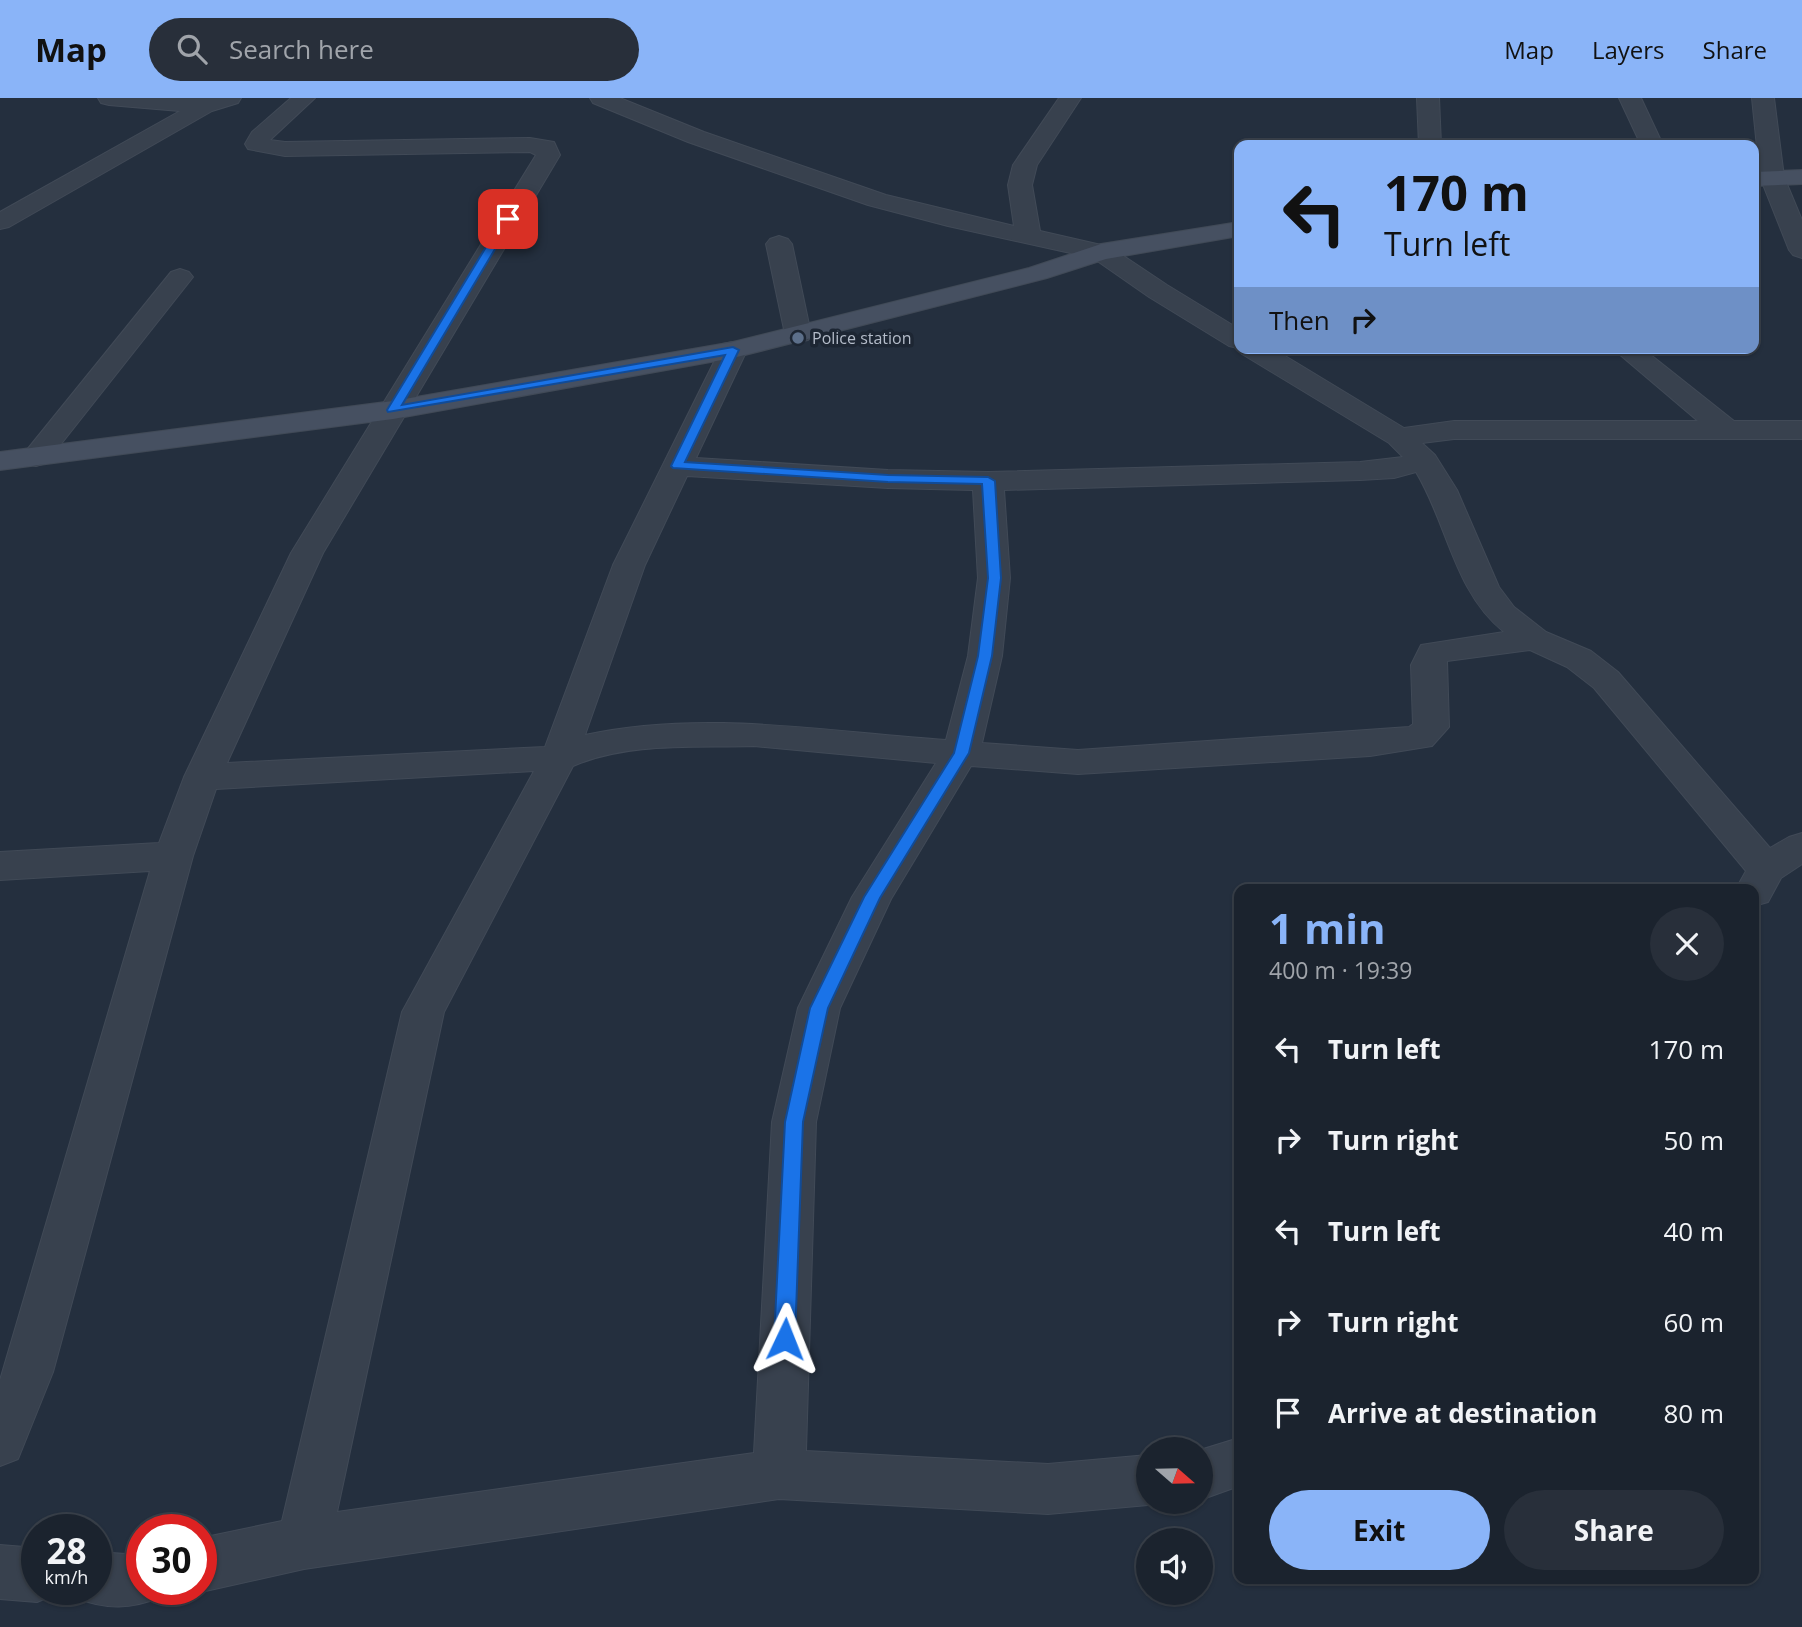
<!DOCTYPE html>
<meta charset="utf-8">
<style>
:root{--surface:#1b232e;--page:#282f3a;--text:#f1f3f6;--muted:#a0a4aa;--line:#39404a;--accent:#8ab4f8}
body{margin:0;font-family:"Open Sans",sans-serif;background:var(--page);color:var(--text);height:100vh;display:flex;flex-direction:column;font-size:26px;white-space:nowrap}
*{box-sizing:border-box;margin:0}
p{font-size:23px;color:var(--muted)}
.icon{flex:none;width:38px;height:38px;fill:none;stroke:currentColor;stroke-width:2;stroke-linecap:round;stroke-linejoin:round}
.map{position:relative;flex:1;overflow:hidden}
.side{position:absolute;left:1234px;top:786px;width:525px;height:700px;display:flex;flex-direction:column;background:var(--surface);border-radius:14px;box-shadow:0 2px 5px #0004,0 0 0 2px var(--line)}
.side>*{flex:none}
.hud{position:absolute;left:1234px;top:42px;width:525px;height:214px;border-radius:14px;box-shadow:0 2px 5px #0004,0 0 0 2px var(--line);background:#8ab4f8;color:#111;overflow:hidden}
.needle{width:46px;rotate:110deg}
.tools{position:absolute;left:1136px;top:1339px;display:grid;gap:14px}
.tools a{display:grid;place-items:center;width:77px;height:77px;border-radius:50%;background:var(--surface);box-shadow:0 2px 5px #0004,0 0 0 2px var(--line);font-size:35px}
.speed{position:absolute;left:21px;top:1416px;display:flex;gap:14px;font-size:35px;font-weight:700;text-align:center}
.speed>*{display:grid;place-content:center;width:91px;height:91px;border-radius:50%;background:var(--surface);box-shadow:0 2px 5px #0004,0 0 0 2px var(--line);line-height:1}
.speed small{font-size:18px;font-weight:400}
.speed .limit{border:10px solid #d22;background:#fff;color:#111}
.pin{position:absolute;display:grid;place-items:center;width:60px;height:60px;color:#fff;margin:-30px;border-radius:14px;box-shadow:0 4px 10px #0006}
.me{position:absolute;width:77px;margin:-38px;rotate:2deg;stroke-linejoin:round;filter:drop-shadow(0 0 5px #0008)}
.turn{display:flex;align-items:center;gap:24px;height:147px;padding:0 35px;font-size:32px}
.turn .icon{width:91px;height:91px;stroke-width:2.5}
.turn b{display:block;font-size:49px;line-height:60px}
.then{display:flex;align-items:center;height:66px;padding:0 35px;background:#0003;gap:14px;font-size:26px}
.round{display:grid;place-items:center;flex:none;width:74px;height:74px;border-radius:37px;background:var(--page)}
.headline{display:flex;align-items:center;justify-content:space-between;height:119px;padding:0 35px}
h1{font-size:42px;font-weight:700;line-height:52px;color:var(--accent)}
.action{display:flex;gap:14px;margin-top:auto;padding:14px 35px}
.action a{flex:1;height:80px;border-radius:42px;background:var(--accent);color:#111;font-size:28px;font-weight:700;line-height:80px;text-align:center}
.action a+a{background:var(--page);color:var(--text)}
ul{padding:0;list-style:none}
li{display:flex;align-items:center;gap:21px;height:91px;padding:0 35px}
li div{flex:1}
li b{display:block;font-size:26px}
li em{font-style:normal}
header{display:flex;align-items:center;gap:42px;box-sizing:border-box;height:98px;padding:0 35px;background:var(--accent);color:#111}
header strong{font-size:33px}
nav{display:flex;gap:38px;margin-inline-start:auto;font-size:24px}
.search{width:490px;height:63px;background:var(--page);display:flex;align-items:center;gap:18px;box-sizing:border-box;padding:0 24px;border-radius:38px;color:var(--muted);font-size:26px}
.map>svg:first-child{display:block}
.lines{fill:none;stroke-linecap:round;stroke-linejoin:round}
.street-casing{stroke:#414a57;stroke-width:2}
.secondary-casing{stroke:#414a57;stroke-width:2}
.street{fill:#38414e;fill-rule:evenodd}
.secondary{fill:#465061;fill-rule:evenodd}
.route{fill:#1a73e8;stroke:#114b97;stroke-width:2}
.service-dot{fill:#5c6f8a;stroke:#1d2633;stroke-width:2.5}
.labels{text-anchor:middle;stroke-width:7;stroke-linejoin:round;paint-order:stroke}
.far-poi-label{font-size:16px;fill:#b4bcc9;stroke:#1d2633;text-anchor:start}
</style>
<header>
<strong>Map</strong>
<div class="search"><svg class="icon" aria-label="search" viewBox="0 0 24 24"><circle cx="10" cy="10" r="6"/><path d="M15 15l6 6"/></svg>Search here</div>
<nav><a>Map</a><a>Layers</a><a>Share</a></nav>
</header>
<div class="map">
<svg width="1802" height="1529" viewBox="0 0 1802 1529">
<rect width="100%" height="100%" fill="#242f3e"/>
<g class="lines">
<defs>
<g id="street">
<path d="M98 0H241L238 5 212 13 9 129 0 131V114L180 13 109 7 101 5Z"/>
<path d="M291 0H315L270 42 285 44 530 40 554 44 560 57 323 455 227 665 545 649 613 467 723 246 733 244 743 246 747 252 696 360 888 372 988 374 1360 364 1403 359 1389 345 1242 256 1238 250 1229 248 1149 199 1093 160 948 128 868 107 688 44 593 5 590 0H620L704 34 886 97 1014 128 1008 87 1013 67 1059 0H1081L1037 67 1032 87 1040 133 1110 149 1167 187 1239 231V250H1272L1404 330 1454 323H1698L1612 250H1642L1734 323H1802V341H1454L1422 345 1435 357 1457 392 1499 489 1514 509 1546 534 1591 553 1618 574 1770 750 1789 739 1802 735V766L1781 780 1768 804 1754 808V791H1736L1746 773 1594 590 1567 569 1530 552 1447 563 1449 629 1432 648 1370 658 1078 676 971 668 891 801 840 910 816 1024 806 1353 1048 1366 1148 1357V1404H1156L1148 1407 1048 1416 779 1401 304 1471 201 1494 195 1491H201V1440L282 1423 402 914 534 673 216 691 193 758 53 1274 18 1361 0 1368V1282L150 773 0 782V754L159 745 184 679 291 455 536 57 530 54 285 58 248 51 245 46 252 34ZM1416 374C1448 427 1454 494 1504 534L1421 547 1411 567 1413 626 1409 629 1078 652 982 645 1002 558 1010 480 1004 392 1360 382 1394 380ZM687 378 888 390 973 392 978 480 968 558 946 642C826 634 705 611 585 637L645 467ZM754 648 936 665 852 799 798 910 772 1024 754 1355 337 1414 444 914 573 668C628 644 695 650 754 648Z"/>
<path d="M1417 0H1439L1441 47H1419Z"/>
<path d="M1619 0H1641L1663 47H1641Z"/>
<path d="M1752 0H1774L1784 79 1802 122V160L1793 157 1789 152 1760 79Z"/>
<path d="M779 138 788 141 792 146 811 236 808 242 798 244 788 242 785 236 766 146 770 141Z"/>
<path d="M180 171 189 174 193 179 46 365 36 368 26 365 21 359 26 353 171 174Z"/>
<path d="M1239 1340V1388L1200 1402V1352Z"/>
<path d="M0 1447 37 1450V1491H58L56 1496 37 1504 0 1501Z"/>
<path d="M142 1453V1491H164L161 1499C131 1511 107 1512 77 1500L73 1491H96V1454L126 1456Z"/>
</g>
<g id="secondary">
<path d="M1802 72V86L1754 88V74Z"/>
<path d="M1239 124V138L1106 161 1047 180 733 260 393 321 0 372V354L393 303 733 244 1029 170 1101 146Z"/>
</g>
</defs>
<use href="#street" class="street-casing"/>
<use href="#secondary" class="secondary-casing"/>
<use href="#street" class="street"/>
<use href="#secondary" class="secondary"/>
</g>
<path class="route" d="M508 118 513 121 402 307 733 249 739 252 685 364 888 377 988 379 995 383 1001 480 992 558 969 655 880 800 828 910 803 1024 795 1241 792 1247 785 1250 777 1247 774 1241 785 1024 810 910 864 799 954 655 978 558 988 480 982 386 888 384 673 370 671 368 725 257 388 314 387 312 503 121Z"/>
<circle class="service-dot" cx="798" cy="240" r="7"/>
<g class="labels">
<g class="far-poi-label">
<text x="812" y="246">Police station</text>
</g>
</g>
</svg>
<div class="tools">
<a><svg class="needle" viewBox="-14 -14 28 28"><path d="M0-13l5 13h-10z" fill="#e53935"/><path d="M0 13l5-13h-10z" fill="#a0a4aa"/></svg></a>
<a><svg class="icon" aria-label="sound" viewBox="0 0 24 24"><path d="M4 9h4l5-4v14l-5-4H4zM17 9q2 3 0 6"/></svg></a>
</div>
<div class="speed"><div>28<small>km/h</small></div><div class="limit">30</div></div>
<div class="pin" style="left:508px;top:121px;background:#d93025"><svg class="icon" aria-label="arrive" viewBox="0 0 24 24"><path d="M6 21V4h12l-3 4 3 4H6"/></svg></div>
<svg class="me" style="left:785px;top:1241px" viewBox="-20 -20 40 40"><path d="M0-17L14 15 0 8-14 15z" fill="#1a73e8" stroke="#fff" stroke-width="4"/></svg>
<div class="hud">
<div class="turn"><svg class="icon" aria-label="left" viewBox="0 0 24 24"><path d="M17 20v-9H6M10 6l-5 5 5 5"/></svg><div><b>170 m</b>Turn left</div></div>
<div class="then">Then<svg class="icon" aria-label="right" viewBox="0 0 24 24"><path d="M7 20v-9h11M14 6l5 5-5 5"/></svg></div>
</div>
<section class="side">
<div class="headline"><div><h1>1 min</h1><p>400 m · 19:39</p></div><a class="round"><svg class="icon" aria-label="close" viewBox="0 0 24 24"><path d="M6 6l12 12M18 6L6 18"/></svg></a></div>
<ul>
<li><svg class="icon" aria-label="left" viewBox="0 0 24 24"><path d="M17 20v-9H6M10 6l-5 5 5 5"/></svg><div><b>Turn left</b></div><em>170 m</em></li>
<li><svg class="icon" aria-label="right" viewBox="0 0 24 24"><path d="M7 20v-9h11M14 6l5 5-5 5"/></svg><div><b>Turn right</b></div><em>50 m</em></li>
<li><svg class="icon" aria-label="left" viewBox="0 0 24 24"><path d="M17 20v-9H6M10 6l-5 5 5 5"/></svg><div><b>Turn left</b></div><em>40 m</em></li>
<li><svg class="icon" aria-label="right" viewBox="0 0 24 24"><path d="M7 20v-9h11M14 6l5 5-5 5"/></svg><div><b>Turn right</b></div><em>60 m</em></li>
<li><svg class="icon" aria-label="arrive" viewBox="0 0 24 24"><path d="M6 21V4h12l-3 4 3 4H6"/></svg><div><b>Arrive at destination</b></div><em>80 m</em></li>
</ul>
<div class="action"><a>Exit</a><a>Share</a></div>
</section>
</div>
